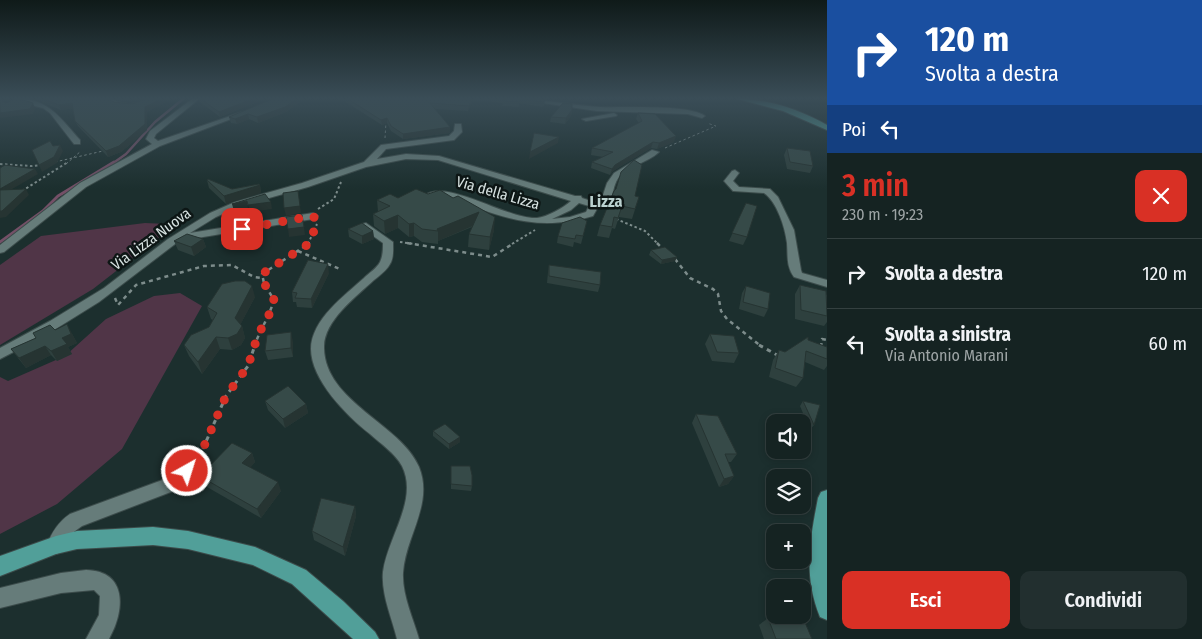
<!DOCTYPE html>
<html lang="it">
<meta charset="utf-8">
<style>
:root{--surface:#152322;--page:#222f2f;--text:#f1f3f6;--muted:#9da4a5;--line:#344040;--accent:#d93025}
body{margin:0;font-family:"Fira Sans Condensed",sans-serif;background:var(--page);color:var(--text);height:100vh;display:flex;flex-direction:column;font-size:19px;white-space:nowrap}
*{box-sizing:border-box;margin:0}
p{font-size:16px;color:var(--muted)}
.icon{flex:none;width:28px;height:28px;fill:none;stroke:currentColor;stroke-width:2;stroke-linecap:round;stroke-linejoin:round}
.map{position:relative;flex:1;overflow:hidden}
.panel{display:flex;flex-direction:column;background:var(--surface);width:375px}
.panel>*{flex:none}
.hud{background:#1a4fa0;color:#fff;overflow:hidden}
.buttons{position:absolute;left:766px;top:414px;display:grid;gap:10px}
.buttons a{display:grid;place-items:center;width:45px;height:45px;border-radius:10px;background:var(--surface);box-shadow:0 2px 8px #0003,0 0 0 1px var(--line);font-size:25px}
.pin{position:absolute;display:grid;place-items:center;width:42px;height:42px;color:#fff;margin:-21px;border-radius:10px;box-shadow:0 2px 8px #0006}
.me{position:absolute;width:55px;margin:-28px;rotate:39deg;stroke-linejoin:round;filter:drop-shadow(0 0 4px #0008)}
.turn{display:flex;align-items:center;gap:18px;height:105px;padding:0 15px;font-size:22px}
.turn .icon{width:65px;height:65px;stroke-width:2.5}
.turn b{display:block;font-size:35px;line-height:42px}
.then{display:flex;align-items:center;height:48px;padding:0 15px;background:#0003;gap:10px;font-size:19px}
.round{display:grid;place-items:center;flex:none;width:52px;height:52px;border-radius:10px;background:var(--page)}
.head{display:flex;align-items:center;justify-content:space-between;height:85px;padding:0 15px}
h1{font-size:30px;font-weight:600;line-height:38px;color:var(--accent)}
.button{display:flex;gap:10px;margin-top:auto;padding:10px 15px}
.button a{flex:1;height:58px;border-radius:10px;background:var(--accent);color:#fff;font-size:20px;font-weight:600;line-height:58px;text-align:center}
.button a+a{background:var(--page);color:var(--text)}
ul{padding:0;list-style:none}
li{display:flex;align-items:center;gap:15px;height:70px;padding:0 15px;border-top:1px solid var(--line)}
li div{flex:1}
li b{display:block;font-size:19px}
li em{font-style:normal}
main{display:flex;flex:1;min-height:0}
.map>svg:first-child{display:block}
.green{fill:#503547}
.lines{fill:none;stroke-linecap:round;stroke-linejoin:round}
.stream-far1{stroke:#745067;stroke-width:2.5}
.stream{stroke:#745067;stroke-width:3}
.minor-casing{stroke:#3c4c4b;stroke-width:2}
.major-casing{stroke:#3c4c4b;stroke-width:2}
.path-far3{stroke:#7d8c8b;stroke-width:1;stroke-dasharray:2.5 2.5;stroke-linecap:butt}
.path-far2{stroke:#7d8c8b;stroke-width:2;stroke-dasharray:2.5 2.5;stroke-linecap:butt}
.path-far1{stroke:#7d8c8b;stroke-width:2.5;stroke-dasharray:4 4;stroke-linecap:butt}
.path{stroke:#7d8c8b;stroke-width:3;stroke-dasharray:4.5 4.5;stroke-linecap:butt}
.minor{fill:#667c7a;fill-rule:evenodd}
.major{fill:#519f99;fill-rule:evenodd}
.wall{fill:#2e403e}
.shaded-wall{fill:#263432}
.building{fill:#364a48;stroke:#263432}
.route{stroke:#d93025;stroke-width:9;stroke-dasharray:0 16.2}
.labels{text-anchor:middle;stroke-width:5;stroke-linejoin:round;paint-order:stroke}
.far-street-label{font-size:15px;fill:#d7e2e1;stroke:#0d1615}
.far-neighbourhood-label{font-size:16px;font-weight:bold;fill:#bbd2d0;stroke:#0d1615}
</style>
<main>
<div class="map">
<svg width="827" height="639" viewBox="0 0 827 639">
<rect width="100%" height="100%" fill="#1c2f2e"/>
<g class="green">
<path d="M145 223 167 224 160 237 93 289 0 345V265L41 236Z"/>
<path d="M180 293 202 306 122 449 57 504 0 534V377L8 381 65 356 106 319 154 296Z"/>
</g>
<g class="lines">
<path class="stream-far1" d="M112 164 126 154 155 122 183 99"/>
<path class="stream" d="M0 242 43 211 58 196 114 162"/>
<defs>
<g id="minor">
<path d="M20 99C49 99 62 120 80 140V144H74L50 113 43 108 22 103Z"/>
<path d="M105 99C114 99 121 104 130 104 138 104 143 99 151 99 137 111 119 109 105 99Z"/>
<path d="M192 99H199L156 134 154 138 158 141 242 112 247 113 160 146 86 187 4 252 0 253V245L80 183 152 144 146 139 150 131Z"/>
<path d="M515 99C543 99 571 105 599 107 623 108 688 104 705 116L702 118 688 114 597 111Z"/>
<path d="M614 113 617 115 616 116 586 121 582 119Z"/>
<path d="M455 124H461L462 132 454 140 386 149 377 159 406 154 439 156 575 196H581L582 198 594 202 602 198 607 183 614 173 652 150 659 152C648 163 629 165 619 177 610 189 616 204 598 207L593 216C535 233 500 216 446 197L437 196 429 199 424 196C445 177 508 220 537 218 547 217 563 208 571 201L438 160 406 159 366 167 308 187 241 206 216 217 190 233 313 213 318 216 313 219 179 241 99 302 46 335 0 359V348L50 321 104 288 168 239 210 213 235 202 302 183 364 162 381 145 449 136 454 131ZM579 203 589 206 586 212 570 217 552 219 571 210Z"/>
<path d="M735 170 739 173 733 181 739 187 770 189 778 197 794 230 801 270 802 273 827 280V287L794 277C786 266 788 256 787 243 785 227 777 202 764 193L733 191 724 181 732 171Z"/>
<path d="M366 223 393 242C393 249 394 258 390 264 387 270 379 276 374 280 356 297 323 321 324 348 325 402 401 424 419 467 434 504 405 537 403 573 402 595 413 618 419 639H397C392 618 381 594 383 572 387 538 419 500 402 466 395 453 381 444 370 434 347 416 311 380 311 349 311 320 345 295 364 278 369 273 377 268 380 262 383 256 383 249 383 243L362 228V224Z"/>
<path d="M176 475 204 479 206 484 204 489 198 492 176 490 82 526 71 534 63 551 56 554 49 551 47 545C52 532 58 522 70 514Z"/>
<path d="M86 570C128 571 125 611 109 639H86L99 615 100 596 94 590 61 593 0 608V588L61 573Z"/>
</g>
<g id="major">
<path d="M738 99C769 99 800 110 827 125V130L783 111Z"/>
<path d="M827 490V620L820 617C803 575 810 540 818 498L821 492Z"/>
<path d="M153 527 188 531 255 547 306 570 343 601 375 632 379 639H353L292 584 253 565 188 549 153 545 77 549 56 554 0 576V556L56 536 77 531Z"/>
</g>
</defs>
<use href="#minor" class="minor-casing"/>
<use href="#major" class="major-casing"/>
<g class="path-far3">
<path d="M385 138 386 122"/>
<path d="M665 148 716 126 707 123"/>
<path d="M55 162 103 151"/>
<path d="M66 164 81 151"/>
</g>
<g class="path-far2">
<path d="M0 164 31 166 43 165"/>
<path d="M22 191 68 162"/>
<path d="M318 209 334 199 341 182"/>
<path d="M616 219 645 231 658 244"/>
<path d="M400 242 415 244"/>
<path d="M308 244 317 224"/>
<path d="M512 244 535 230"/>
</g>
<g class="path-far1">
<path d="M407 243 492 257 514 243"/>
<path d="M657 243 663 249"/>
<path d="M298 251 342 270"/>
<path d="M675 259 690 278 713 289 718 294 721 311 727 319 762 347"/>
<path d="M115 298 118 305 136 285 204 266 232 265 254 277 263 278"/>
<path d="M254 347C260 330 269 317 274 300L264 283 262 274 310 243"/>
<path d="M821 347 822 339 827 340"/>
</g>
<g class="path">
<path d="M759 345 777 355"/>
<path d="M187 470 198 460 226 396 248 366 255 345"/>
</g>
<use href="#minor" class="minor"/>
<use href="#major" class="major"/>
</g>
<g class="wall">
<path d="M28 99H109L114 102 132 104 146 99H171L147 112V130L121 152 108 157 78 126 75 121 73 108 61 110 36 100Z"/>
<path d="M112 99H145L130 102Z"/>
<path d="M199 99H265L220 117 199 101Z"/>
<path d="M272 99H304L286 112 258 123 249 119 237 124 231 123 229 117Z"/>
<path d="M341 99H527L545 100 544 105 543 107 519 103V107L502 106 503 103 473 100 468 111 435 109 450 127V133L403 139 391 131 387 123 382 125Z"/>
<path d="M572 110 571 116 565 124 550 122 551 117Z"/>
<path d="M638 113 674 142 657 149 651 148 613 171 610 175 591 168 592 162 603 157 591 155 592 148 639 123 636 119Z"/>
<path d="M787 148 813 166 810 173 787 169 784 155Z"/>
<path d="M207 180 232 189 260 185 261 193 226 204 209 188Z"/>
<path d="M614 191 639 197 632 219 619 217 615 229 612 228 609 238 597 236 600 225Z"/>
<path d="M398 198 494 230 489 250 468 247 469 234 472 227 438 241V244L422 242 414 236 409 237 398 228 385 234 374 226 373 214 378 212 377 200Z"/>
<path d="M746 203 747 237 743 245 729 241Z"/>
<path d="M587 221 581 244 574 242 573 247 557 243 558 236Z"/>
<path d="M348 229 373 231 374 239 362 244 349 237Z"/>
<path d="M203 239 206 247 194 256 178 250 174 241Z"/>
<path d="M651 250 677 257 675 261 661 264 649 255Z"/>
<path d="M549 265 600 285 598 292 547 283 548 272Z"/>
<path d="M329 273 312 308 297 307 296 302H293L292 292Z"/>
<path d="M800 285 827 295V322L824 326 795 319V294Z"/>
<path d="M746 286 768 309 764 317 739 309 742 293Z"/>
<path d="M255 297 240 325 242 326 245 338 241 345 232 350 220 349 202 374 189 356 184 345 209 327 213 320 211 319 207 307Z"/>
<path d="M55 330 72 334 77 343 68 347 72 354 57 361 51 355 26 368 11 349Z"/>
<path d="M710 334 739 353 734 363 712 361 705 344Z"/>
<path d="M808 340 827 347V366L824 370 805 362 803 378 796 387 769 377 773 360 779 350 785 352Z"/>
<path d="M293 342V357L268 360 265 351Z"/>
<path d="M265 401 306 404 308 413 285 428 268 410Z"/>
<path d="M803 401 814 425 810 430 800 406Z"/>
<path d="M696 414 737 454 731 462H728L734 476 728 484 719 487 692 423Z"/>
<path d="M433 431 460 442 449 449 433 436Z"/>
<path d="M252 453 255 462 250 467 281 491 261 518 207 487 203 478Z"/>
<path d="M451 466 472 486 471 491 451 489Z"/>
<path d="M355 506 356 516 345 556 314 540 312 531Z"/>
<path d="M768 618 812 639H764L759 625Z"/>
</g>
<g class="shaded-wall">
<path d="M2 99H10L4 102 2 101Z"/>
<path d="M129 99H146L130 102Z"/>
<path d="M161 99H171L147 112V130L121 152 108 157 106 151 145 107Z"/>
<path d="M252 99H265L220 117 219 112Z"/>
<path d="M296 99H304L286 112 258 123 257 117Z"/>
<path d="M472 99H473V100L468 111 469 106Z"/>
<path d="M33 103 35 108 33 114 0 118V113Z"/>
<path d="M72 103 74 108 61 110 59 105Z"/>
<path d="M572 110 571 116 565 124 566 118Z"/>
<path d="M248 114 249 119 237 124 235 119Z"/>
<path d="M387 118V123L382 125 381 120Z"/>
<path d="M450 127V133L403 139V134Z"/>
<path d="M676 136 674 142 657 149 659 143Z"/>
<path d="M559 137 558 143 529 159 530 152Z"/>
<path d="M653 142 651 148 613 171 610 175 612 169 615 165Z"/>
<path d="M60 145 63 151 57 163 42 172 39 165Z"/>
<path d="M35 169 38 174 2 195 0 189Z"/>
<path d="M260 185 261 193 226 204 224 196Z"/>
<path d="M26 189 29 195 6 217 0 218V211Z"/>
<path d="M247 201 248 208 234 211 232 204Z"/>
<path d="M271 202 272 209 250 212 248 205Z"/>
<path d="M300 206 301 213 286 216 284 208Z"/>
<path d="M479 212 477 224 438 241V231L437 229Z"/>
<path d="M398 215V228L385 234 384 221Z"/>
<path d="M495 217 494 230 489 250 490 237Z"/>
<path d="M414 223V236L409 237V224Z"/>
<path d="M304 227 305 235 289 237 288 229Z"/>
<path d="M373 231 374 239 362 244V236Z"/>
<path d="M203 239 206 247 194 256 191 247Z"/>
<path d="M677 257 675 261 661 264 662 260Z"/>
<path d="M328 264 329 273 312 308 311 299Z"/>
<path d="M252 286 255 297 238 329 235 318Z"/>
<path d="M67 324 77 343 68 347 72 354 57 361 51 351 62 338Z"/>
<path d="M242 326 245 338 241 345 232 350 228 338Z"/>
<path d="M291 332 293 342V357L291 348Z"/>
<path d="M216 337 220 349 202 374 198 362Z"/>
<path d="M45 346 51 355 26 368 19 358Z"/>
<path d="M306 404 308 413 285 428 283 419Z"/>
<path d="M460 437V442L449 449V444Z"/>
<path d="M252 453 255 462 246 473 242 463Z"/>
<path d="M734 476 728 484 719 487 724 479Z"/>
<path d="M278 482 281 491 261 518 257 509Z"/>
<path d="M355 506 356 516 345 556 343 547Z"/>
</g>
<g class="building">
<path d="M0 99H2V101L6 103 15 99H20L33 103 30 109 0 113Z"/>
<path d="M44 99H109L114 102 132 104 146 99H161L145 107V124L119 146 106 151 75 121 72 103 59 105Z"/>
<path d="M201 99H252L219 112Z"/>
<path d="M272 99H296L285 107 257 117 248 114 235 119 229 117Z"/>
<path d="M348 99H472L469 106 430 103 450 127 403 134 391 126 387 118 381 120Z"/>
<path d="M504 99H520L519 102 503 101Z"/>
<path d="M523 99H537L545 100 543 102Z"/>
<path d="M563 103 572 104V110L566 118 551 117Z"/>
<path d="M638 113 655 114 676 136 659 143 653 142 615 165 612 169 592 162 613 152 592 148 642 121Z"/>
<path d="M534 133 559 137 530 152Z"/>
<path d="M50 141 53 146 60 145 54 157 39 165 32 150Z"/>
<path d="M787 148 810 151 813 166 790 162Z"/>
<path d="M634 160 642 165 635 196 639 197 635 209 622 206 618 218 614 217 612 227 600 225 614 191 616 189 621 172Z"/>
<path d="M5 165 35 169 0 189V168Z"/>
<path d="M208 179 232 189 259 184 260 185 224 196 207 180Z"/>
<path d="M26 189 2 211H0V190Z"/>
<path d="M416 189 428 194 440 190 453 198 458 196 495 217 490 237 469 234 479 212 437 229 438 231 422 229 414 223 409 224 398 215 384 221 373 214 390 206 377 200 390 194 398 198Z"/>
<path d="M298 191 300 206 284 208 283 193Z"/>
<path d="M265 194 271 202 248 205 247 201 232 204Z"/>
<path d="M746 203 757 206 747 237 732 233Z"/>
<path d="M302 215 304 227 288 229 286 217Z"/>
<path d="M580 217 587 221 583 236 576 235 575 239 558 236 562 223Z"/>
<path d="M362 223 373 231 362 236 348 229Z"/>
<path d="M187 234 203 239 191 247 174 241Z"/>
<path d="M665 247 677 257 662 260 651 250Z"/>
<path d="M308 260 328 264 311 299 295 298 297 293 292 292Z"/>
<path d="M549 265 601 272 600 285 549 276Z"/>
<path d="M235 281H245L252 286 235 318 242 326 237 334 228 338 216 337 198 362 184 345 191 335 209 327 217 313 207 307 222 284Z"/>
<path d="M800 285 826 291 827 316 801 310Z"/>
<path d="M746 286 770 293 768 309 743 302Z"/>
<path d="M67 324 71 334 62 338 67 344 51 351 45 346 19 358 11 349 36 338 33 333 50 325 55 330Z"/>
<path d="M291 332V348L265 351 267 335Z"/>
<path d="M710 334 734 336 739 353 717 352Z"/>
<path d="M808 337V340L827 347V359L806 351 803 378 775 368 779 350 785 352Z"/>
<path d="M288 386 306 404 283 419 265 401Z"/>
<path d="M803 401 820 405 814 425Z"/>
<path d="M696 414 718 416 737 454H725L734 476 724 479Z"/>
<path d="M445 424 460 437 449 444 433 431Z"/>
<path d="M232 443 252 453 242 463 278 482 257 509 203 478V473Z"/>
<path d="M451 466H470L472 475V486L451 484Z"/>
<path d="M321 498 355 506 343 547 312 531Z"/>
<path d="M768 618 804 620 812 639H776Z"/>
</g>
<linearGradient id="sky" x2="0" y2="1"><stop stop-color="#0f1a19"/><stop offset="0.52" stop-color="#3a4d57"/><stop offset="1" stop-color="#3a4d57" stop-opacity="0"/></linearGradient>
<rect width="827" height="189" fill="url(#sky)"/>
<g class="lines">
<path class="route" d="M187 471 198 460 226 396 248 366 258 335 271 311 274 300 264 283 262 274 310 243 317 221 313 216 242 229"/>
</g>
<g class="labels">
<g class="far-street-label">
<text transform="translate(498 193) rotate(16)" y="5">Via della Lizza</text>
<text transform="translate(151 239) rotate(-36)" y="5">Via Lizza Nuova</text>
</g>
<g class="far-neighbourhood-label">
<text x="606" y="207">Lizza</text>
</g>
</g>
</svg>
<div class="buttons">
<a><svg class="icon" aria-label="sound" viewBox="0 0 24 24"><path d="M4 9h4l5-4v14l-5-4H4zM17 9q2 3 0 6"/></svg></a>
<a><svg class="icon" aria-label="layers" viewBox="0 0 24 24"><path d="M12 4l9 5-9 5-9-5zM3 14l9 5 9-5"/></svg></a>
<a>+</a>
<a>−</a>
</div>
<div class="pin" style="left:242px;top:229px;background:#d93025"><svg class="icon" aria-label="arrive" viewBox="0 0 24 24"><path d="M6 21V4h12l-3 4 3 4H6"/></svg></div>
<svg class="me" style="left:187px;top:471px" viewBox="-20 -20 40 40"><circle r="17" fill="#d93025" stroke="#fff" stroke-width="3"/><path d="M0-11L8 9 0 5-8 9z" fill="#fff"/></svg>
</div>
<section class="panel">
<div class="hud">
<div class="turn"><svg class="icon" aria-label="right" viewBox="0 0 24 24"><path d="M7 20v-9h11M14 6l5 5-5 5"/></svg><div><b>120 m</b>Svolta a destra</div></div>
<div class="then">Poi<svg class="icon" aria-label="left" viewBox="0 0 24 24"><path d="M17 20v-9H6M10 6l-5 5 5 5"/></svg></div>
</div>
<div class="head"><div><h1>3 min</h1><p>230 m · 19:23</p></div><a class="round" style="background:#d93025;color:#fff"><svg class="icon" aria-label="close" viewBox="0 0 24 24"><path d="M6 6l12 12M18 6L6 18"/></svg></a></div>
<ul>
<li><svg class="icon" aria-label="right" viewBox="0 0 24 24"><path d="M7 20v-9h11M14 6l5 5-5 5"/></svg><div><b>Svolta a destra</b></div><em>120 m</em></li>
<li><svg class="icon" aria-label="left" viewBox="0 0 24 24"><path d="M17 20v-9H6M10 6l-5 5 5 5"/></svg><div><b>Svolta a sinistra</b><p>Via Antonio Marani</p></div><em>60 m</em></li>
</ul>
<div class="button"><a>Esci</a><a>Condividi</a></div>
</section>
</main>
